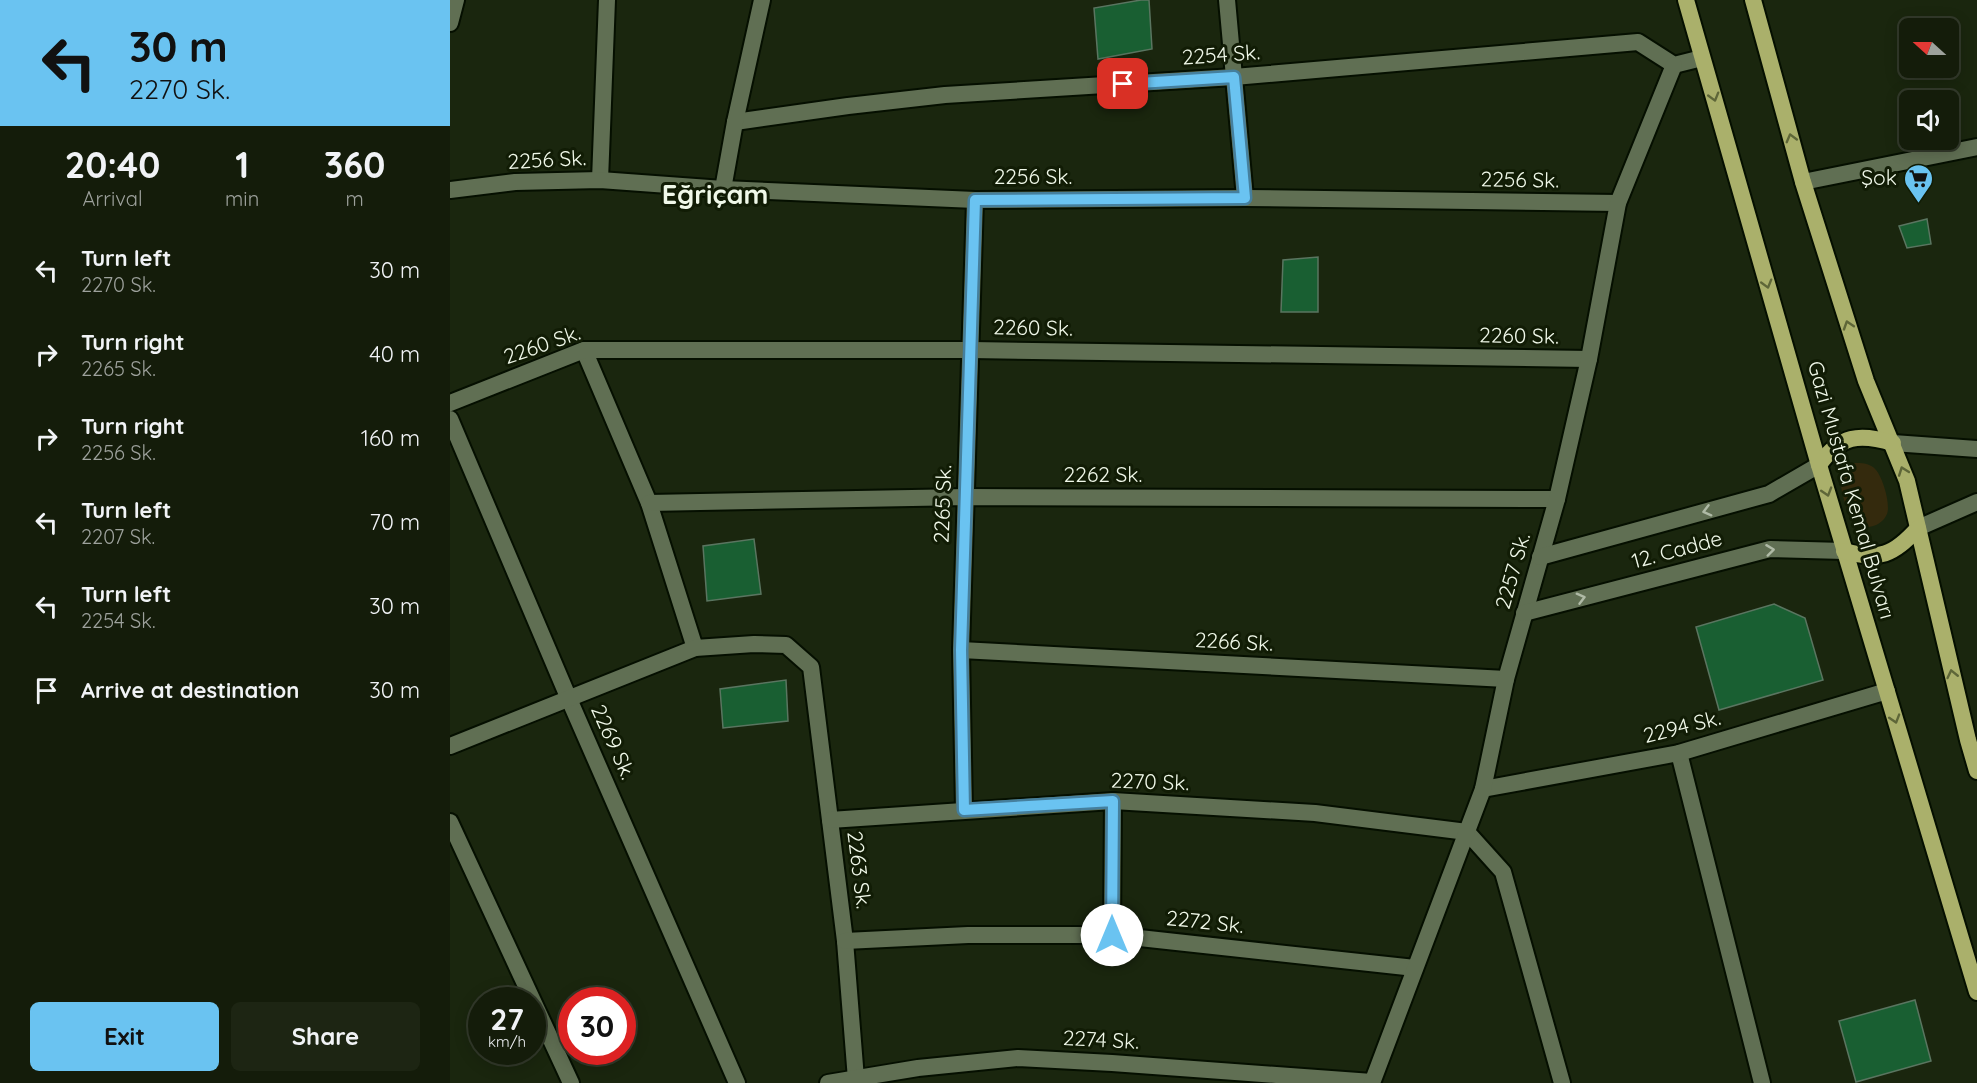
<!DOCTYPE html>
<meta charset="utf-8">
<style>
:root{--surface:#141c0a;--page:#1d2513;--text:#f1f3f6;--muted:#9da19c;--line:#333a2b;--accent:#6ac3f1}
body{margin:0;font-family:Quicksand,sans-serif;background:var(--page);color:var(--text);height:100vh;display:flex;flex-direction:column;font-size:22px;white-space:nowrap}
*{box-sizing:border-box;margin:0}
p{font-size:20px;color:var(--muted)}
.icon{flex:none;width:33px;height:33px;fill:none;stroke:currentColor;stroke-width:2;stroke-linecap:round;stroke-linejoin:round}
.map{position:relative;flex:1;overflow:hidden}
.drawer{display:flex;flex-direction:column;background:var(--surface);width:450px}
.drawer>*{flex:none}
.banner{background:#6ac3f1;color:#111;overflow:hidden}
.needle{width:39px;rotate:291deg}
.buttons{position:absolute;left:1449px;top:18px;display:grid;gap:12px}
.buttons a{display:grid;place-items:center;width:60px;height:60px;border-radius:9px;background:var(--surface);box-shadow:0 3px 15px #0003,0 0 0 2px var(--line);font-size:30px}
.speed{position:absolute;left:18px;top:987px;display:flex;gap:12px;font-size:30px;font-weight:700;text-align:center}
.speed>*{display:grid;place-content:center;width:78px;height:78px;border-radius:50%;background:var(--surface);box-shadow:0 3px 15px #0003,0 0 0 2px var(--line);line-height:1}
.speed small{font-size:15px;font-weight:400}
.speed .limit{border:9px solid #d22;background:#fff;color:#111}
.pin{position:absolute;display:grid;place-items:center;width:51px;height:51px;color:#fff;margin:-26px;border-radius:12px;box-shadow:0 3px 9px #0006}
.me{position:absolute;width:66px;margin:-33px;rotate:0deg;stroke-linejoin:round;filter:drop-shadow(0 0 4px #0008)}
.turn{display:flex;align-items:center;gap:21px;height:126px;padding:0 30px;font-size:27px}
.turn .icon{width:78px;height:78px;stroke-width:2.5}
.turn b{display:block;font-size:42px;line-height:51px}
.eta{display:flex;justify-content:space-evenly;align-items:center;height:102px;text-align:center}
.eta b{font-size:36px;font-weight:700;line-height:42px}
.primary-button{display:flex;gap:12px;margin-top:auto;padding:12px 30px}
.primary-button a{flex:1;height:69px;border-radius:9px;background:var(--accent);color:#111;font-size:24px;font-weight:700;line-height:69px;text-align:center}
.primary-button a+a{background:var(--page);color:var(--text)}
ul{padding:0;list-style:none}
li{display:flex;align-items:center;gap:18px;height:84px;padding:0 30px}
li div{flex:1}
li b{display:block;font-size:22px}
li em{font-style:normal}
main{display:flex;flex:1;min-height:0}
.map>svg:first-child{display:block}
.green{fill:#342a0d}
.building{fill:#195f32;stroke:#5a7560;stroke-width:1.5}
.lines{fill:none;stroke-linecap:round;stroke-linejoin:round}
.minor-casing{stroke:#050f00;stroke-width:20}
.secondary-casing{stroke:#050f00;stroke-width:20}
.trunk-casing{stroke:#050f00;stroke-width:20}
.minor{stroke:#606f53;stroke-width:16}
.secondary{stroke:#606f53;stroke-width:16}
.trunk{stroke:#aab06b;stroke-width:16}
.oneway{stroke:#5e6638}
.oneway2{stroke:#afbaa6}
.route-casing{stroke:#457f9d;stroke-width:15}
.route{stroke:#6ac3f1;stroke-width:10}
.labels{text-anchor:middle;stroke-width:6;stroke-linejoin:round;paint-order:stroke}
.street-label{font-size:21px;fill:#f0f8e9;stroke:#111c05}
.poi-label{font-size:21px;fill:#f0f8e9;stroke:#111c05;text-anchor:end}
.district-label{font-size:27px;font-weight:bold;fill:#f0f8e9;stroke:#111c05}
</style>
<main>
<section class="drawer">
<div class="banner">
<div class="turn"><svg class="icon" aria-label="left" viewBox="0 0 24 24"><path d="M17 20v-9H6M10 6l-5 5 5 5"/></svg><div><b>30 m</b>2270 Sk.</div></div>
</div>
<div class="eta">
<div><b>20:40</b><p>Arrival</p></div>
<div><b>1</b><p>min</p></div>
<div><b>360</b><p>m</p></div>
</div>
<ul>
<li><svg class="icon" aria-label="left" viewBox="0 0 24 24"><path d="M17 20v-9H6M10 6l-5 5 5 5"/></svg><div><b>Turn left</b><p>2270 Sk.</p></div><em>30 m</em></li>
<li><svg class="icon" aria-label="right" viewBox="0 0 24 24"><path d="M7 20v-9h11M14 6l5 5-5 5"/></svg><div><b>Turn right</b><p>2265 Sk.</p></div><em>40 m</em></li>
<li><svg class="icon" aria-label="right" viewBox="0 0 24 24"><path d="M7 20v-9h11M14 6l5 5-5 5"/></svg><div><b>Turn right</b><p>2256 Sk.</p></div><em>160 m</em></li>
<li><svg class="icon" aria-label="left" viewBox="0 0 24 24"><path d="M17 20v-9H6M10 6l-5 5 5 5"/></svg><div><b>Turn left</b><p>2207 Sk.</p></div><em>70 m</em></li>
<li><svg class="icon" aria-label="left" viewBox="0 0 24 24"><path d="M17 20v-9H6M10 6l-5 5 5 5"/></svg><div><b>Turn left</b><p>2254 Sk.</p></div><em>30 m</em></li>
<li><svg class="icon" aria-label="arrive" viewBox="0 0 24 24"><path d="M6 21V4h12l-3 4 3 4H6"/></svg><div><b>Arrive at destination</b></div><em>30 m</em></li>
</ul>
<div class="primary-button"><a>Exit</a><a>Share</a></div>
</section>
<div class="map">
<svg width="1527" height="1083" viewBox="0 0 1527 1083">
<rect width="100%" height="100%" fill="#1a260e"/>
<path class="green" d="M1405 463C1412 463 1417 463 1423 467 1432 473 1441 504 1437 514 1432 526 1416 531 1405 523 1399 518 1397 510 1395 503 1390 485 1386 473 1405 463Z"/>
<g class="building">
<path d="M691 0H699L702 49 648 59 644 8Z"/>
<path d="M1477 219 1481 244 1457 248 1449 226Z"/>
<path d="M868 257V312H831L833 260Z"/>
<path d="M304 539 311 594 257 601 253 546Z"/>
<path d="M1324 604 1355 618 1373 680 1269 710 1246 627Z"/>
<path d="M336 680 338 721 273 728 270 689Z"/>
<path d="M1465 1000 1481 1061 1406 1082 1389 1021Z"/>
</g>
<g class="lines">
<defs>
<g id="minor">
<path d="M777 0 795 198"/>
<path d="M0 23 6 0"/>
<path d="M285 122 398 106 495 95 784 77 1188 42 1224 65 1252 58"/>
<path d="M150 180 157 0"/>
<path d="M1353 182 1527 147"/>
<path d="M273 189 285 122 312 0"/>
<path d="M0 190 65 182 150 180 273 189 525 200 795 198 1168 203"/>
<path d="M134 350 199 503 245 648"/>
<path d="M0 403 134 350H521L1139 359"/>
<path d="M0 419 119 699 287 1083"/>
<path d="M199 503 516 497 1107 499"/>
<path d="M511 650 1056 679"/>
<path d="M0 746 245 648 304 644 336 645 361 667 395 941 406 1079"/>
<path d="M1229 753 1312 1083"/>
<path d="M1033 789 1229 753 1437 691"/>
<path d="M514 810 511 650 525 200"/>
<path d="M380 820 663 801 865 813 1017 832 1053 872 1112 1083"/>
<path d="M0 822 121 1083"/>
<path d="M662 935 663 801"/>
<path d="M395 941 518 935H662L965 968"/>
<path d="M378 1083 468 1068 568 1058 662 1063 922 1082"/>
<path d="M922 1083 1033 789 1056 679 1107 499 1139 359 1168 203 1224 65"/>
</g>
<g id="secondary">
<path d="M1443 443 1527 449"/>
<path d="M1468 528 1527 502"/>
<path d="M1090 557 1319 494 1369 465"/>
<path d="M1074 613 1320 549 1394 551"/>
</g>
<g id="trunk">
<path d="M1236 0 1369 465 1527 992"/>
<path d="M1303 0 1353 182 1416 381 1457 481 1518 740 1527 771"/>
<path d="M1369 465C1390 435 1409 433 1443 443"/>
<path d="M1394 551C1429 561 1444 555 1468 528"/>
</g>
</defs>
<use href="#minor" class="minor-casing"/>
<use href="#secondary" class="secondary-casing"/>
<use href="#trunk" class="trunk-casing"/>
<use href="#minor" class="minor"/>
<use href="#secondary" class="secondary"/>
<use href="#trunk" class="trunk"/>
</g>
<defs><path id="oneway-chevron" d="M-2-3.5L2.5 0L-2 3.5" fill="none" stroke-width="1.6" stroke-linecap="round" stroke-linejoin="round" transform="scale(1.5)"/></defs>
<g class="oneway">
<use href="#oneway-chevron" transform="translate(1264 97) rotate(74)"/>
<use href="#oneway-chevron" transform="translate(1341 138) rotate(-105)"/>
<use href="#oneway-chevron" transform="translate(1317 284) rotate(74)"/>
<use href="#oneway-chevron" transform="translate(1398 325) rotate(-108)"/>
<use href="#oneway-chevron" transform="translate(1453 471) rotate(-110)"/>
<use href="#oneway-chevron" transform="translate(1377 492) rotate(73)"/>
<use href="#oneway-chevron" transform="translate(1502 674) rotate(-103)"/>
<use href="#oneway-chevron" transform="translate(1445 719) rotate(73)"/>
</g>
<g class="oneway2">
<use href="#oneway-chevron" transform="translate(1257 511) rotate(165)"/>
<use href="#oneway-chevron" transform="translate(1320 550) rotate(-7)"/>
<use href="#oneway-chevron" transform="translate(1131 598) rotate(-15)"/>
</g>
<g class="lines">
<defs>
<path id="route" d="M662 935 663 801 514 810 511 650 525 200 795 198 784 77 673 84"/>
</defs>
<use href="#route" class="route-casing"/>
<use href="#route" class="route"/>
</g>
<defs>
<symbol id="supermarket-pin" viewBox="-11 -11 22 30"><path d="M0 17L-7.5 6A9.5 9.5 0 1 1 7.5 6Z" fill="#6ac3f1" stroke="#111c05"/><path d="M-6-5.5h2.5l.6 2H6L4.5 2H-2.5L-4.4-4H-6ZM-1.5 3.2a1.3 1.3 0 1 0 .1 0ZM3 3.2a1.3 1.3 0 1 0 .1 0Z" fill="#111"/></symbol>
</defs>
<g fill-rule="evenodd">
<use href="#supermarket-pin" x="1452" y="162" width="33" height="45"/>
</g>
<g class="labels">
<g class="street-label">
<text transform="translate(771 55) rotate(-4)" y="7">2254 Sk.</text>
<text transform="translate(97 160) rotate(-3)" y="7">2256 Sk.</text>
<text x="583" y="184">2256 Sk.</text>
<text transform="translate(1070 180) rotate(1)" y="7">2256 Sk.</text>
<text transform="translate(583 328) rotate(1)" y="7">2260 Sk.</text>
<text transform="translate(1069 336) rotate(1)" y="7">2260 Sk.</text>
<text transform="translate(92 345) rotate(-19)" y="7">2260 Sk.</text>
<text x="653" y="482">2262 Sk.</text>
<text transform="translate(1401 490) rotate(74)" y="7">Gazi Mustafa Kemal Bulvarı</text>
<text transform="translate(493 504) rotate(-88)" y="7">2265 Sk.</text>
<text transform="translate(1227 550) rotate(-15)" y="7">12. Cadde</text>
<text transform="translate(1063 571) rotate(-74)" y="7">2257 Sk.</text>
<text transform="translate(784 642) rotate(3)" y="7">2266 Sk.</text>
<text transform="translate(1232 727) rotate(-14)" y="7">2294 Sk.</text>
<text transform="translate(163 742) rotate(66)" y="7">2269 Sk.</text>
<text transform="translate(700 782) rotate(2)" y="7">2270 Sk.</text>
<text transform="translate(409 870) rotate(83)" y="7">2263 Sk.</text>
<text transform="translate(755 922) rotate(6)" y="7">2272 Sk.</text>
<text transform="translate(651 1040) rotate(3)" y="7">2274 Sk.</text>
</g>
<g class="poi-label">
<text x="1447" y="185">Şok</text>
</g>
<g class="district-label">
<text x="265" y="204">Eğriçam</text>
</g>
</g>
</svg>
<div class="buttons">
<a><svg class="needle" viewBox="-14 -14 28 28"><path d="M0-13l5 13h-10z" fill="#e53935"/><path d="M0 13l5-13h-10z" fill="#9da19c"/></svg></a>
<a><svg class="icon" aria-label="sound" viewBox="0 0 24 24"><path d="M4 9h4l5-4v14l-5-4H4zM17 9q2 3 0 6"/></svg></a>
</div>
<div class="speed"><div>27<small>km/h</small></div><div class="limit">30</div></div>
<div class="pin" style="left:673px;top:84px;background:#d93025"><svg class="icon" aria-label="arrive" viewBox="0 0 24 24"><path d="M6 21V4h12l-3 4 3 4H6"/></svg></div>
<svg class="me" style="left:662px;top:935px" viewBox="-20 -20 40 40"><circle r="19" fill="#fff"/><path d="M0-13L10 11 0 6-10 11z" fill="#6ac3f1"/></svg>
</div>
</main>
